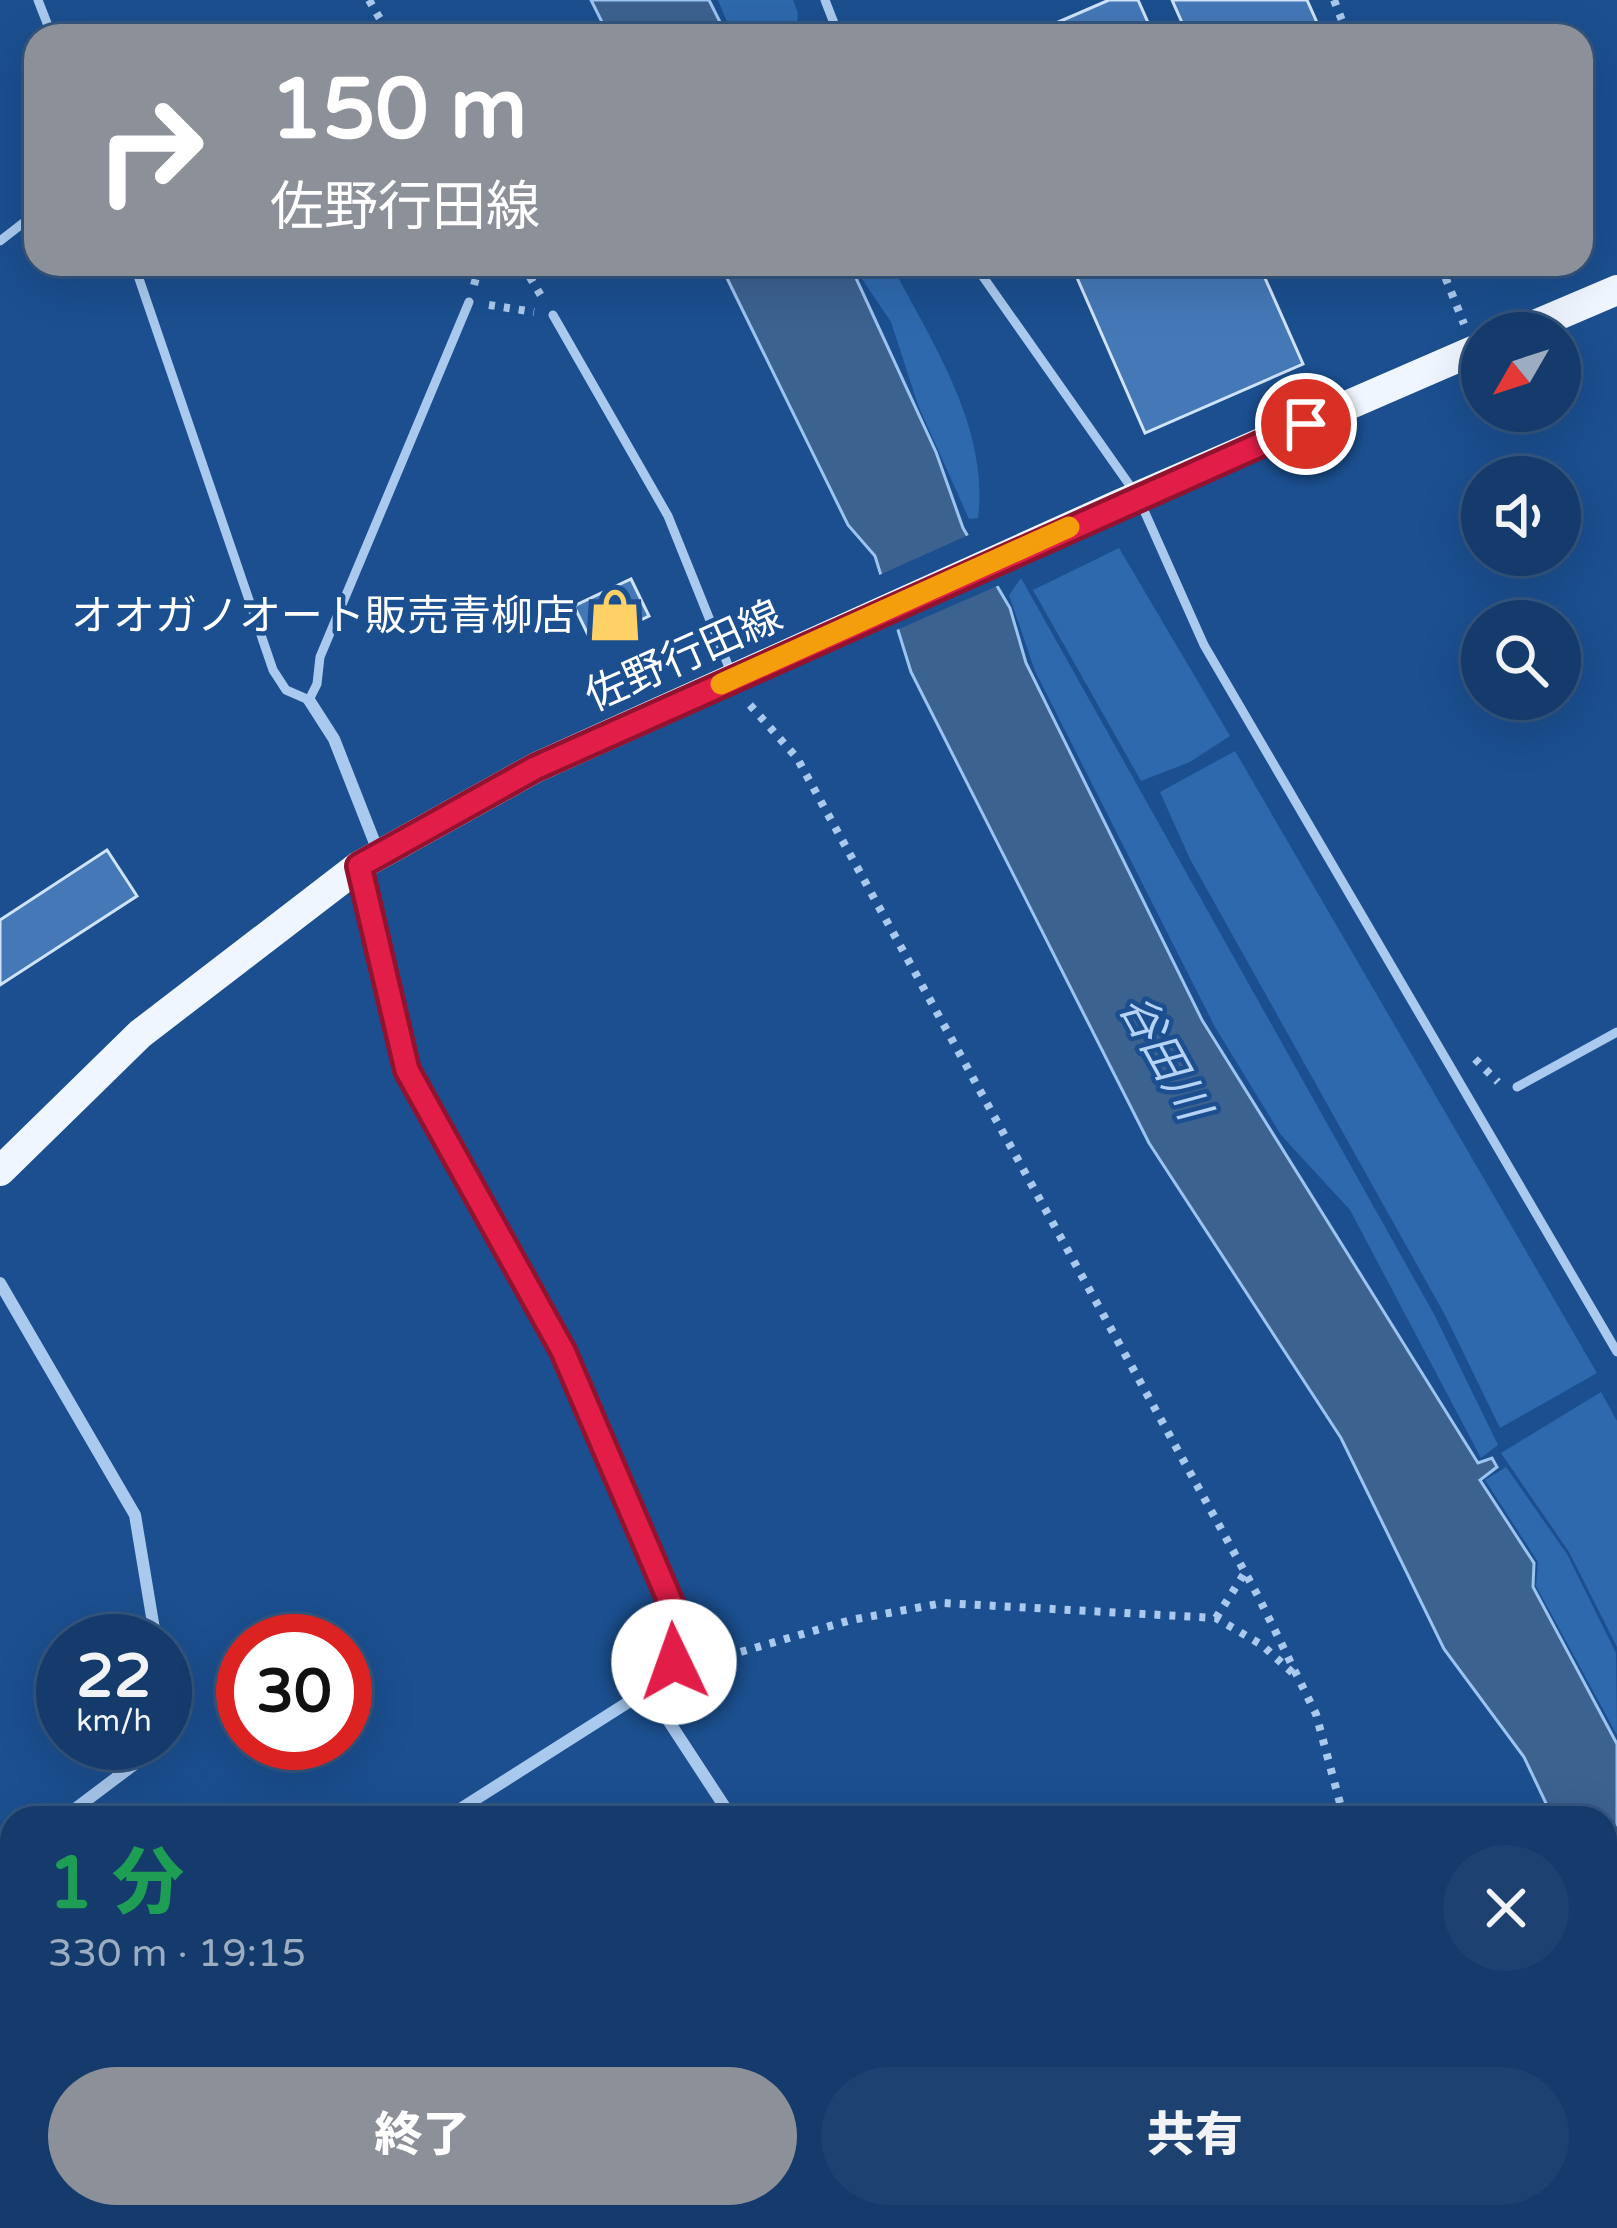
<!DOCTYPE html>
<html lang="ja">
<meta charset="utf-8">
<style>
:root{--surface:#143b6b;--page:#1d4271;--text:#f1f3f6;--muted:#9dadc1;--line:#33557e;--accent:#8c9099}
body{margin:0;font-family:"Varela Round","Noto Sans JP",sans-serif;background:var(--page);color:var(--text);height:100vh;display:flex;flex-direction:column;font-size:45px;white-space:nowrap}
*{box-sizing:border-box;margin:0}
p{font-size:39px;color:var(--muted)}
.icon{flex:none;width:66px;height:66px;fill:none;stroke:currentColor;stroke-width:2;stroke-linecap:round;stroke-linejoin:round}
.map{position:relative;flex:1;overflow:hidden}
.drawer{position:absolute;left:0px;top:1806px;width:1617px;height:423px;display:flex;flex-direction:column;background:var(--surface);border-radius:36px 36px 0 0;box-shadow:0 12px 48px #0002,0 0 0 3px var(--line)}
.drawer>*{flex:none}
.hud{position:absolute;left:24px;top:24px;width:1569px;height:252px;border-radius:36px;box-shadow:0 12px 48px #0002,0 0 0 3px var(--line);background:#8c9099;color:#fff;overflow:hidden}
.needle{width:78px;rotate:231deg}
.fabs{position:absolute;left:1461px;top:312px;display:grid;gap:24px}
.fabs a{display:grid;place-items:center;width:120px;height:120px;border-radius:50%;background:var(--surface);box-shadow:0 12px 48px #0002,0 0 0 3px var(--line);font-size:60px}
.speed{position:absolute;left:36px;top:1614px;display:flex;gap:24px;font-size:60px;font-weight:700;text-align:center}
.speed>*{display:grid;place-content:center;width:156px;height:156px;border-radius:50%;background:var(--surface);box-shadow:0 12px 48px #0002,0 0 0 3px var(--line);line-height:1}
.speed small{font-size:30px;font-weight:400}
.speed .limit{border:18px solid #d22;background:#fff;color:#111}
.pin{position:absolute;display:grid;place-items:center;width:102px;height:102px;color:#fff;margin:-51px;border:6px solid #fff;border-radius:50%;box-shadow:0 3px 12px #0007}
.me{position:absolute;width:132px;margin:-66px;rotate:357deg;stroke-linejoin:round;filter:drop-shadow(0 0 9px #0008)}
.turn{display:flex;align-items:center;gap:42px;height:252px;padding:0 48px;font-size:54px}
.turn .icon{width:156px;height:156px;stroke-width:2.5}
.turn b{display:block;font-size:84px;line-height:102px}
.round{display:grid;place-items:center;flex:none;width:126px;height:126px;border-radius:63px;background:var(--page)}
.headline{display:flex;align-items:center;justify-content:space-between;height:204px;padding:0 48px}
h1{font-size:72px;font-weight:800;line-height:90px;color:#1e9e55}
.cta{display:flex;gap:24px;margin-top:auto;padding:24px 48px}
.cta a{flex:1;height:138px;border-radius:72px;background:var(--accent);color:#fff;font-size:48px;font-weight:800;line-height:138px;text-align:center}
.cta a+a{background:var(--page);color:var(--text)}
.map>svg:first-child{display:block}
.green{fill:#2e69ad}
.water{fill:#3c6290;stroke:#9cc4f0;stroke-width:3}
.pier{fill:#1b4f8f}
.building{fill:#4478b7;stroke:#cfe3fa;stroke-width:3}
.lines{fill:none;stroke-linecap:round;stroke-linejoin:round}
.path{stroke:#a9c9ee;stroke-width:8;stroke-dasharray:6 9;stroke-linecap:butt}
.service{stroke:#a9c9ee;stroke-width:9}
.minor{stroke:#a9c9ee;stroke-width:12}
.primary{stroke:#f0f6ff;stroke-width:30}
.route-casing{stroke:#92132f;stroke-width:30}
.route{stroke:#e11d48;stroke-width:21}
.slow{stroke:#f59e0b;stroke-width:21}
.labels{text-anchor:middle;stroke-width:9;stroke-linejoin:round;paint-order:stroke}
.poi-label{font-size:42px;fill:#fff;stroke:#1b4f8f;text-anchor:end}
.street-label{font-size:42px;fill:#fff;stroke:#1b4f8f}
.water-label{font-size:45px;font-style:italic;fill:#b5d3f5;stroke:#1b4f8f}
</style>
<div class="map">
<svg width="1617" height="2228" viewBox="0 0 1617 2228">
<rect width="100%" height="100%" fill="#1b4f8f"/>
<g class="green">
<path d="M718 0H793L798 13 796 36H733Z"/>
<path d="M852 264H891C931 341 990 428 978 518L969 519 918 405 891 322Z"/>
<path d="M1119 548 1230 736 1190 762 1141 781 1033 590Z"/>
<path d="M1021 578 1435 1316 1498 1445 1481 1458 1350 1210 1281 1135 1215 1027 1035 671 1009 595Z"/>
<path d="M1235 751 1597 1373 1500 1428 1445 1315 1190 859 1160 792Z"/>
<path d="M1601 1392 1617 1421V1647L1569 1552 1501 1453Z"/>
<path d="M1506 1467 1567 1554 1616 1653 1617 1735 1536 1586 1538 1562 1485 1480Z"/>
</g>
<g class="water">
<path d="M591 0H709L727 36H609Z"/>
<path d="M720 264H846L856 278 936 452 963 528 1010 608 1026 663 1202 1020 1478 1463 1492 1458 1497 1467 1480 1480 1534 1563 1533 1587 1617 1744V2228H1581V2217H1605V1818H1553L1524 1757 1444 1649 1341 1438 1149 1143 911 672 875 556 848 525Z"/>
</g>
<path class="pier" d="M973 533 1002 584 892 632 875 577Z"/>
<g class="building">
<path d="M1109 0H1138L1154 36H1026Z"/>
<path d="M1172 0H1307L1323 36H1188Z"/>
<path d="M1071 264H1277L1281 272 1265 278 1303 364 1145 433Z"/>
<path d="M631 579 649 616 592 643 574 606Z"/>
<path d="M107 850 137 896 0 985V920Z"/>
</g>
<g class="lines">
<g class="path">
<path d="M369 0 390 36"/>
<path d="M1334 0 1348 36"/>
<path d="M522 264 543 299"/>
<path d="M1440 264 1464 324"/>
<path d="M474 285 480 264"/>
<path d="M489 305 534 312"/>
<path d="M750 705 797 758 1258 1596 1316 1714 1344 1818"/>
<path d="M1475 1059 1498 1082"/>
<path d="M1216 1618 1244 1574"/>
<path d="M696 1655 737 1653 851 1620 943 1603 1216 1618 1262 1645 1296 1676"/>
<path d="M178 2217 187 2228"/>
<path d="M1417 2217 1418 2228"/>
</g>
<g class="service">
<path d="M38 0 52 36"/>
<path d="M825 0 839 36"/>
<path d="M0 241 36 213"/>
<path d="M134 264 273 670 286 690 309 700 317 684 320 657 469 302"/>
<path d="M974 264 1138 497 1204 645 1617 1352"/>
<path d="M553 315 668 516 732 675"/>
<path d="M1517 1087 1617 1032"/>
</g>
<g class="minor">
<path d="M309 700 334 739 378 851"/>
<path d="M359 867 407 1070 563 1351 680 1633 674 1662 659 1691 666 1717 732 1818"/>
<path d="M0 1283 135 1515 156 1641"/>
<path d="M63 1818 136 1763 141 1743"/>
<path d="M446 1818 627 1703 659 1691"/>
<path d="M0 2024 12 2019"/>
<path d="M890 2228 891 2217"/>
</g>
<g class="primary">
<path d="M1516 333 1617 290"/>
<path d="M0 1171 140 1034 359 866 535 768 1118 505 1482 347"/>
</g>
</g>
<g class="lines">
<defs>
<path id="route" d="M674 1662 680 1633 673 1608 563 1351 407 1070 359 866 535 768 1306 424"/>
</defs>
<use href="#route" class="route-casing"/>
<use href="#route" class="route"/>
<path class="slow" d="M721 684 1069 527"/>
</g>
<defs>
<symbol id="shop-bare" viewBox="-9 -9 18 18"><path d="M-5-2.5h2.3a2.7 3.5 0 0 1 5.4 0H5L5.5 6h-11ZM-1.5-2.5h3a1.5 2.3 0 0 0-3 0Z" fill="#ffd166" stroke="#1b4f8f" stroke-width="2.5" paint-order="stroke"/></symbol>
</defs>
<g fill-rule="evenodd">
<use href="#shop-bare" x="577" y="577" width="76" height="76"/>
</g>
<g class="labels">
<g class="poi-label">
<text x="575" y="630">オオガノオート販売青柳店</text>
</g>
<g class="street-label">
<text transform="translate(683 655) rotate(-24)" y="15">佐野行田線</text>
</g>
<g class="water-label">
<text transform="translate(1165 1056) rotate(61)" y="16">谷田川</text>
</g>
</g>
</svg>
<div class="fabs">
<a><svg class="needle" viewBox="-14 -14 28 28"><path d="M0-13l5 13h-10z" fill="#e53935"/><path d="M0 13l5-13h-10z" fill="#9dadc1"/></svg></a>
<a><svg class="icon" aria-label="sound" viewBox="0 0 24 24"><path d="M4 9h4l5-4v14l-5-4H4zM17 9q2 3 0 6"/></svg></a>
<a><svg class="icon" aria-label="search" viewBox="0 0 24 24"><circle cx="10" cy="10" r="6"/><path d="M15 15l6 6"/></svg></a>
</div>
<div class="speed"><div>22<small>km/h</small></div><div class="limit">30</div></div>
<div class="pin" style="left:1306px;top:424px;background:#d93025"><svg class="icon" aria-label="arrive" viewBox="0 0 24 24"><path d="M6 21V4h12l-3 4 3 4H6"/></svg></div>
<svg class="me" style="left:674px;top:1662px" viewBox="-20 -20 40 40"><circle r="19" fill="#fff"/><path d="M0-13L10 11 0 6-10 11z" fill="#e11d48"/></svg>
<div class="hud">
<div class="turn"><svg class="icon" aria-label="right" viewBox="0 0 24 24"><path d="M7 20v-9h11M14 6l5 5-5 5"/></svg><div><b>150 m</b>佐野行田線</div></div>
</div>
<section class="drawer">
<div class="headline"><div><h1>1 分</h1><p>330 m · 19:15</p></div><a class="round"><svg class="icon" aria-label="close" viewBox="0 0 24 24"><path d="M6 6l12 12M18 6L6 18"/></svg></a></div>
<div class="cta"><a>終了</a><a>共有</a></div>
</section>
</div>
